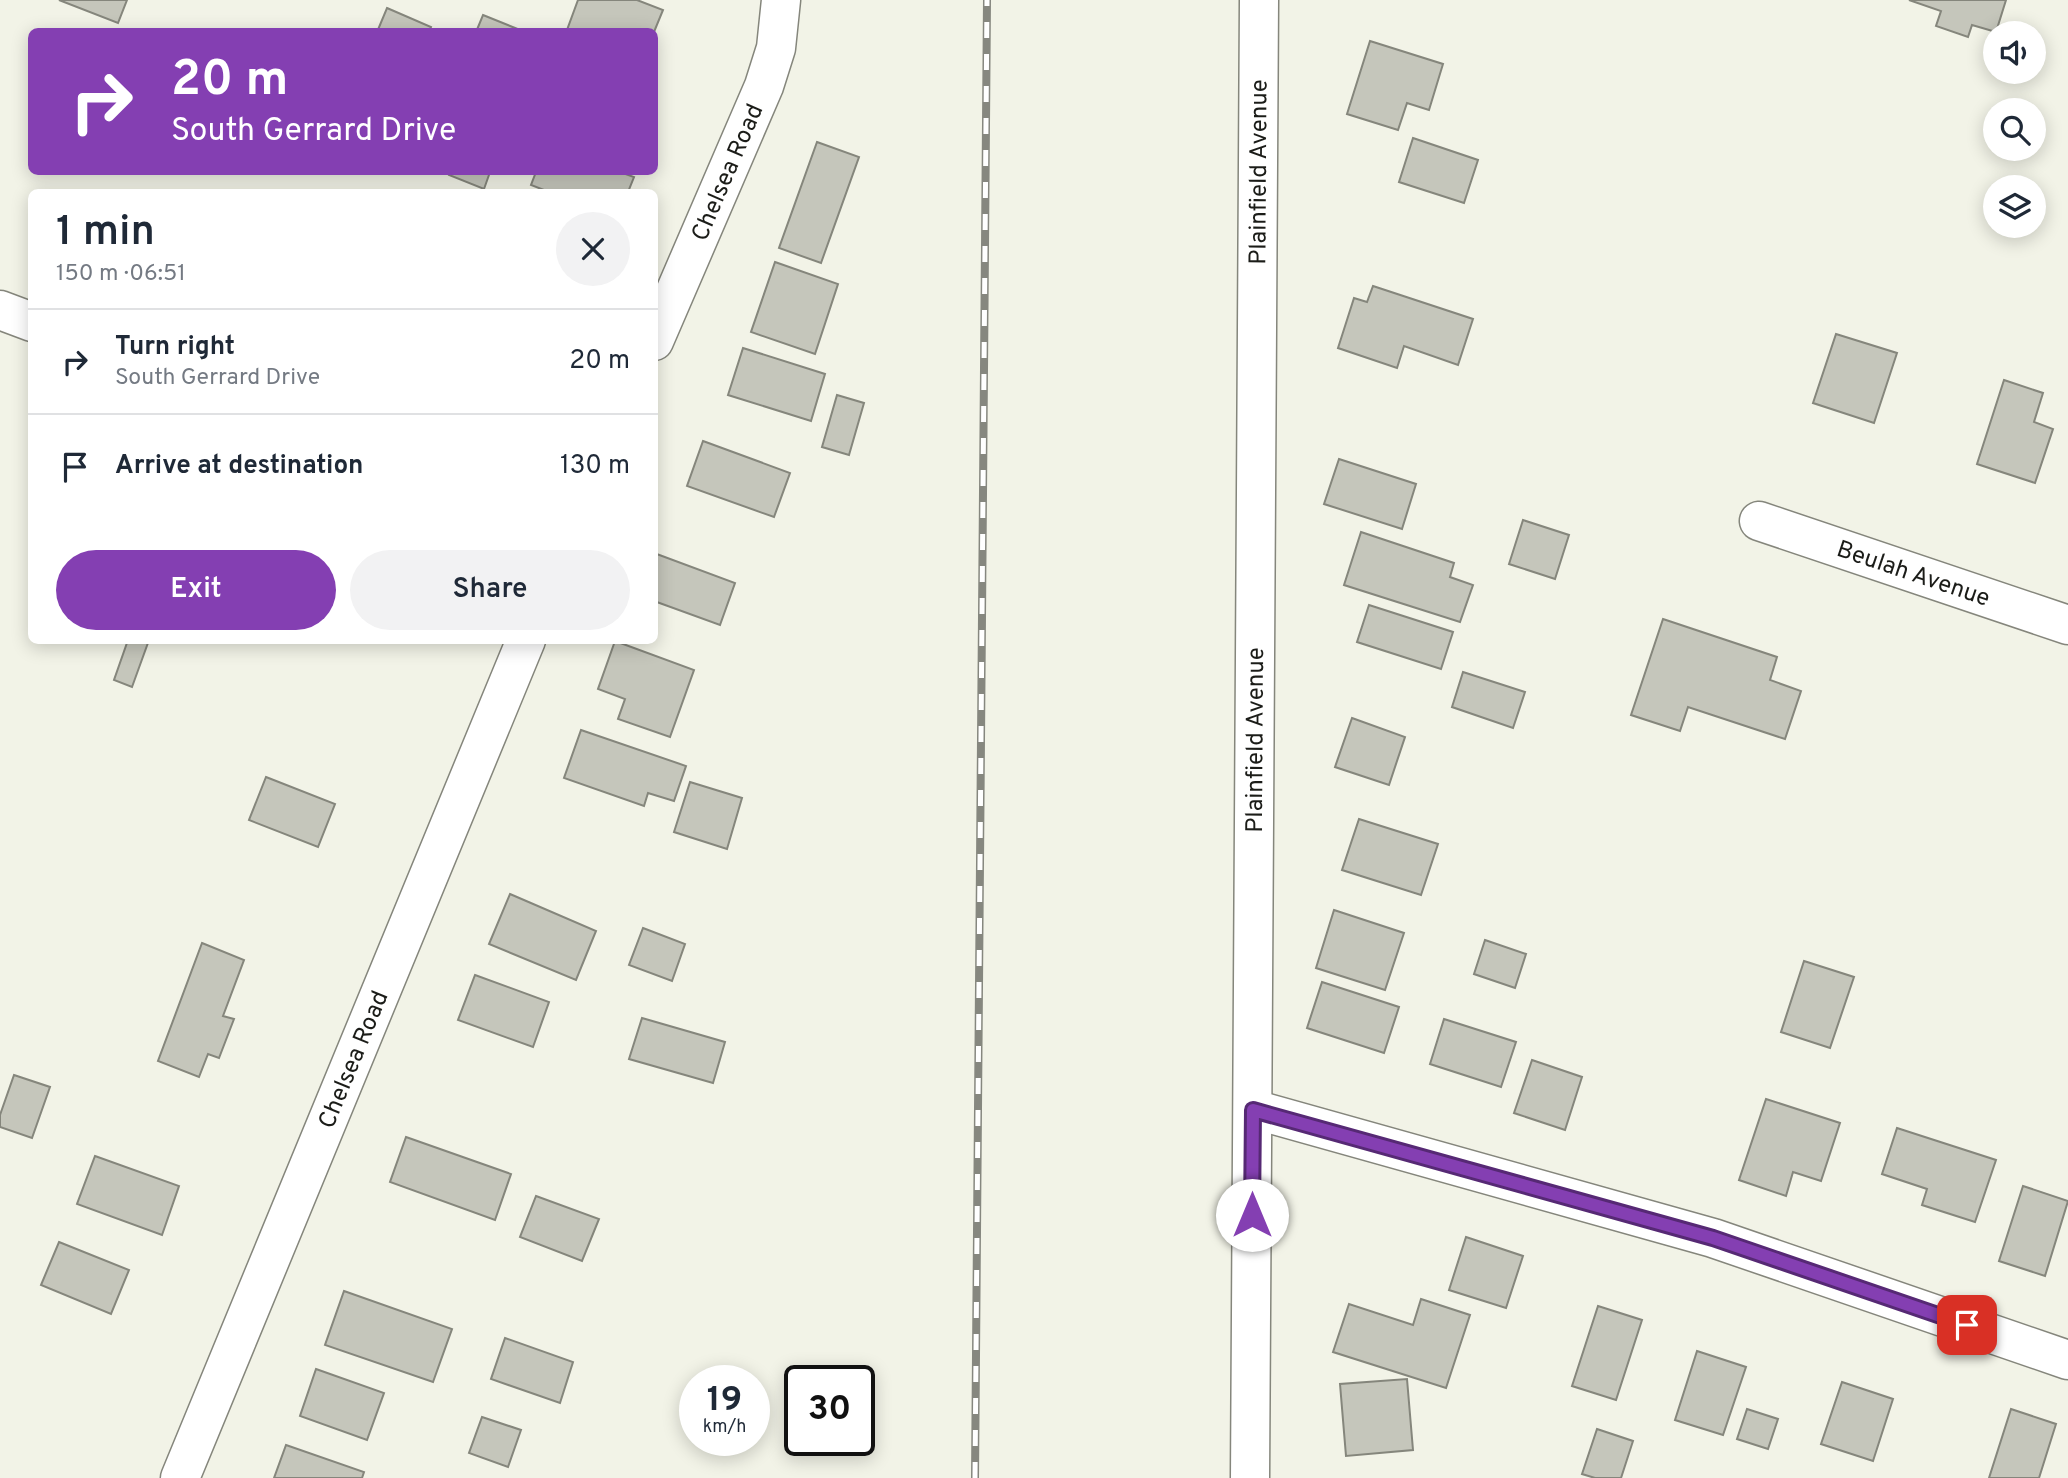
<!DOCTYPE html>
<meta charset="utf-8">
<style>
:root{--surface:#fff;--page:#f2f2f3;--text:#1f2937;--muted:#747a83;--line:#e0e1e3;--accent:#843fb2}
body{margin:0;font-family:Overpass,sans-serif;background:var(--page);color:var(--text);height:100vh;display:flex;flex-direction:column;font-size:26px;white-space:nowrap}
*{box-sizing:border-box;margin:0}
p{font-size:23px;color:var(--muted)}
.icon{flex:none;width:38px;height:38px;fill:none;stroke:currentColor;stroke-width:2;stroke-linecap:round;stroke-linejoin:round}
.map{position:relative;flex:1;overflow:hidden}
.panel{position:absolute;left:28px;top:189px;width:630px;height:455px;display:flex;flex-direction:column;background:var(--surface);border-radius:10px;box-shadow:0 4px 18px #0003}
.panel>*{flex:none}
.top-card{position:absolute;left:28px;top:28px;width:630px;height:147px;border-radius:10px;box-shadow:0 4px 18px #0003;background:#843fb2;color:#fff;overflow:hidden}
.controls{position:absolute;left:1983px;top:21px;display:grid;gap:14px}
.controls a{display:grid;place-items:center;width:63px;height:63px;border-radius:50%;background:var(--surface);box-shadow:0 4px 18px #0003;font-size:35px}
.speed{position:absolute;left:679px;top:1365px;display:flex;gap:14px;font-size:35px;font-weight:700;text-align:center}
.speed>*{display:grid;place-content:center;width:91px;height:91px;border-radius:50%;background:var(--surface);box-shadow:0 4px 18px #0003;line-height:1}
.speed small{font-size:18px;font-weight:400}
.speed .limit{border:4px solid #111;border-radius:10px;background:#fff;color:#111}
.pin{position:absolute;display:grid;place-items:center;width:60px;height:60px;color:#fff;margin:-30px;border-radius:14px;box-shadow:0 4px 10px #0006}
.me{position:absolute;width:77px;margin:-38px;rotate:0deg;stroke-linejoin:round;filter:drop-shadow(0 0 5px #0008)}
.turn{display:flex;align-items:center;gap:24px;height:147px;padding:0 28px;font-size:32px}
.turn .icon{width:91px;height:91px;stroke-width:2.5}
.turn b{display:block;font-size:49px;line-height:60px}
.round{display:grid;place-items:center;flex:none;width:74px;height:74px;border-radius:37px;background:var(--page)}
.headline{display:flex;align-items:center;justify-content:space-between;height:119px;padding:0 28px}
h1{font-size:42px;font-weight:600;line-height:52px}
.button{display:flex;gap:14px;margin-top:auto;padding:14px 28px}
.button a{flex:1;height:80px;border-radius:42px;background:var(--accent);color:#fff;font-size:28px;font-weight:600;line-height:80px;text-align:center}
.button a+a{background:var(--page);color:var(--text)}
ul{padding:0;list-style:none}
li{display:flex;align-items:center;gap:21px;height:105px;padding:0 28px;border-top:2px solid var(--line)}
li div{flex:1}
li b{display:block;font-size:26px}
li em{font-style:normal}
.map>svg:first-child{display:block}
.building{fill:#c5c6bb;stroke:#85867c;stroke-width:2}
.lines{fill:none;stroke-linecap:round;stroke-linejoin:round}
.minor-casing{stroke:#85867c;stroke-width:41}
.minor{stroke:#fff;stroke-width:38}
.rail-casing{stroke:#86877f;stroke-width:8}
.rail{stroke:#fff;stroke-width:5;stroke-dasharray:16;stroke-linecap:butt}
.route-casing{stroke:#562974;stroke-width:18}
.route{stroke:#843fb2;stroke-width:12}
.labels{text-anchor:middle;stroke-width:5;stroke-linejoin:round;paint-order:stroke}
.street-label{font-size:24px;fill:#1b1c18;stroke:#fff}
</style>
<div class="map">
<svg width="2068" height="1478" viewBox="0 0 2068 1478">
<rect width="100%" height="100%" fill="#f2f3e7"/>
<g class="building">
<path d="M59 0H127L118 23Z"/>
<path d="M578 0H637L663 10 654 32H572L567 30Z"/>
<path d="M1909 0H2006L1996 32 1972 25 1968 37 1936 26 1941 11Z"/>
<path d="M387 8 431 27 429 32H377Z"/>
<path d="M483 15 525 32H476Z"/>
<path d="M1370 41 1443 64 1429 110 1407 103 1398 130 1347 114Z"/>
<path d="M1413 138 1478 160 1464 203 1399 182Z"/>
<path d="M817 142 859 157 821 263 779 248Z"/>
<path d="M450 172H490L484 189 449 175Z"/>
<path d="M536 172H620L634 177 628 192H549L531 185Z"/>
<path d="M775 262 838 284 815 354 751 332Z"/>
<path d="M1373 286 1473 319 1458 365 1404 346 1397 368 1338 348 1354 298 1367 302Z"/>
<path d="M1836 334 1897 353 1874 423 1813 403Z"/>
<path d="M743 348 825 374 811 421 728 395Z"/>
<path d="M2004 380 2043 393 2034 422 2053 429 2035 483 1977 464Z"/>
<path d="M837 395 864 403 849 455 822 447Z"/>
<path d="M703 441 790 473 774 517 687 486Z"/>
<path d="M1339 459 1416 484 1402 529 1324 504Z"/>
<path d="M1523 520 1569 535 1555 579 1509 564Z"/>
<path d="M1361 532 1454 563 1450 577 1473 585 1460 622 1344 585Z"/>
<path d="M654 553 735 583 720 625 654 601Z"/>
<path d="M1369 605 1453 632 1441 669 1357 642Z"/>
<path d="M1663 619 1777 657 1770 680 1801 691 1785 739 1688 707 1680 731 1631 715Z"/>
<path d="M128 640H149L132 687 114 680Z"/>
<path d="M615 641 694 670 670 737 618 719 625 699 598 689Z"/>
<path d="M1463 672 1525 692 1513 728 1452 707Z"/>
<path d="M1352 718 1405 737 1389 785 1335 767Z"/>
<path d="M581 730 686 766 674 801 648 793 644 806 564 778Z"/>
<path d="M266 777 335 804 318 847 249 820Z"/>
<path d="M690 782 742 798 727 849 674 832Z"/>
<path d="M1359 819 1438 844 1421 895 1342 870Z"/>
<path d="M510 894 596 931 576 980 489 944Z"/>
<path d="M1334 910 1404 933 1385 990 1316 968Z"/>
<path d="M643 928 685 944 672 981 629 965Z"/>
<path d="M1485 940 1526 954 1515 988 1474 974Z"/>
<path d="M202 943 244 960 223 1016 234 1019 219 1058 208 1054 199 1077 158 1061Z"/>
<path d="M1804 961 1854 977 1830 1048 1781 1032Z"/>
<path d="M475 975 549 1002 533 1047 458 1020Z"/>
<path d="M1322 982 1399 1007 1384 1053 1307 1028Z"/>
<path d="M642 1018 725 1042 713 1083 629 1059Z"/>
<path d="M1444 1019 1516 1042 1501 1087 1430 1064Z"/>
<path d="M1532 1060 1582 1077 1565 1130 1514 1113Z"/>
<path d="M14 1075 50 1087 32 1138 0 1127V1115Z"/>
<path d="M1766 1099 1840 1123 1821 1181 1793 1172 1786 1196 1739 1180Z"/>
<path d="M1897 1128 1996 1160 1975 1222 1922 1205 1927 1189 1882 1174Z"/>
<path d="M406 1137 511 1174 495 1220 390 1182Z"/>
<path d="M95 1156 179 1186 162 1235 77 1204Z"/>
<path d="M2023 1186 2068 1201 2045 1276 1999 1261Z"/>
<path d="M536 1196 599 1219 582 1261 520 1237Z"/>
<path d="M1466 1237 1523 1256 1506 1308 1449 1290Z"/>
<path d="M59 1242 129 1270 111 1314 41 1285Z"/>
<path d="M344 1291 452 1329 433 1382 325 1345Z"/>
<path d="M1421 1299 1470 1315 1446 1388 1333 1352 1349 1304 1413 1325Z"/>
<path d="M1598 1306 1642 1320 1616 1400 1572 1386Z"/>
<path d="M505 1338 573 1362 560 1403 491 1379Z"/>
<path d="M1697 1351 1746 1367 1723 1435 1675 1420Z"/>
<path d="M316 1369 384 1393 367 1440 300 1416Z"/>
<path d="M1407 1379 1413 1450 1346 1456 1340 1384Z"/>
<path d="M1842 1382 1893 1399 1873 1461 1821 1444Z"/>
<path d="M1747 1409 1778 1419 1768 1449 1737 1439Z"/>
<path d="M2011 1409 2056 1424 2039 1478H1989Z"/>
<path d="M482 1417 521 1430 508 1467 469 1453Z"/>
<path d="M1597 1429 1633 1441 1621 1478H1595L1582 1474Z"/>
<path d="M286 1445 364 1472 362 1478H274Z"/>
</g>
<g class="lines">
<defs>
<g id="minor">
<path d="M0 310 32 322"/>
<path id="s1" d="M654 341 764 86 776 48 781 0"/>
<path id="s2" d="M1759 521 2068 625"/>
<path d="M1253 1109 1713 1238 2068 1360"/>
<path id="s3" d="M180 1478 526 640"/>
<path id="s4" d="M1250 1478 1259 0"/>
</g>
</defs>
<use href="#minor" class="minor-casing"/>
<use href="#minor" class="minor"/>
<defs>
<path id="rail" d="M975 1478 987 0"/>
</defs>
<use href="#rail" class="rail-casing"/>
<use href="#rail" class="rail"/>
</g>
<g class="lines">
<defs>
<path id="route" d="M1252 1215 1253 1110 1713 1238 1967 1325"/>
</defs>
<use href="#route" class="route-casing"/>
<use href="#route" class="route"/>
</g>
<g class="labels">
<g class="street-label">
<text dy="8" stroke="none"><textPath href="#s4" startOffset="1306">Plainfield Avenue</textPath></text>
<text dy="8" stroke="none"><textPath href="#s1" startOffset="184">Chelsea Road</textPath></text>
<text dy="8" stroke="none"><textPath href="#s2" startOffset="163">Beulah Avenue</textPath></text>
<text dy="8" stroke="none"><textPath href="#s4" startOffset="738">Plainfield Avenue</textPath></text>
<text dy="8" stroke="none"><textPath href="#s3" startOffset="453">Chelsea Road</textPath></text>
</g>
</g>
</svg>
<div class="controls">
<a><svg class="icon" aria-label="sound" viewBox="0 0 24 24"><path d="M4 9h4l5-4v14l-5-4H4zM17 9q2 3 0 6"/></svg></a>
<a><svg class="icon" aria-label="search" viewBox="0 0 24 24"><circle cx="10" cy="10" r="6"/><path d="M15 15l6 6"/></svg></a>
<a><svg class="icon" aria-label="layers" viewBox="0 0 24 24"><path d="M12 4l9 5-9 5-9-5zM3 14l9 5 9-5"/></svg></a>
</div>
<div class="speed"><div>19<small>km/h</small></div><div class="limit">30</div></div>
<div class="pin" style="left:1967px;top:1325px;background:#d93025"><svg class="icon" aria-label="arrive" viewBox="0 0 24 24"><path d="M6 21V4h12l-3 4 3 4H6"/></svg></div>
<svg class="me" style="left:1252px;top:1215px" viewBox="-20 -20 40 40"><circle r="19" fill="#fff"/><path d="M0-13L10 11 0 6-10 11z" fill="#843fb2"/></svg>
<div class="top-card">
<div class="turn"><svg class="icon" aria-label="right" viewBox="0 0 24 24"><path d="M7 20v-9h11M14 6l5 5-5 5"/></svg><div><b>20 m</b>South Gerrard Drive</div></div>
</div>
<section class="panel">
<div class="headline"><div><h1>1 min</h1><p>150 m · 06:51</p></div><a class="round"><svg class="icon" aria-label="close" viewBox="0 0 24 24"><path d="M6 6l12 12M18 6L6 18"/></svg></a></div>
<ul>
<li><svg class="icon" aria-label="right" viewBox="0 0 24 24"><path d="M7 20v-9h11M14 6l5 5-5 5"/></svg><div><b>Turn right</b><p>South Gerrard Drive</p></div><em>20 m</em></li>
<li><svg class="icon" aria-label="arrive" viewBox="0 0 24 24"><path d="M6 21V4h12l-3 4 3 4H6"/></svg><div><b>Arrive at destination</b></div><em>130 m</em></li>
</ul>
<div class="button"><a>Exit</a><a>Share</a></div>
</section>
</div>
